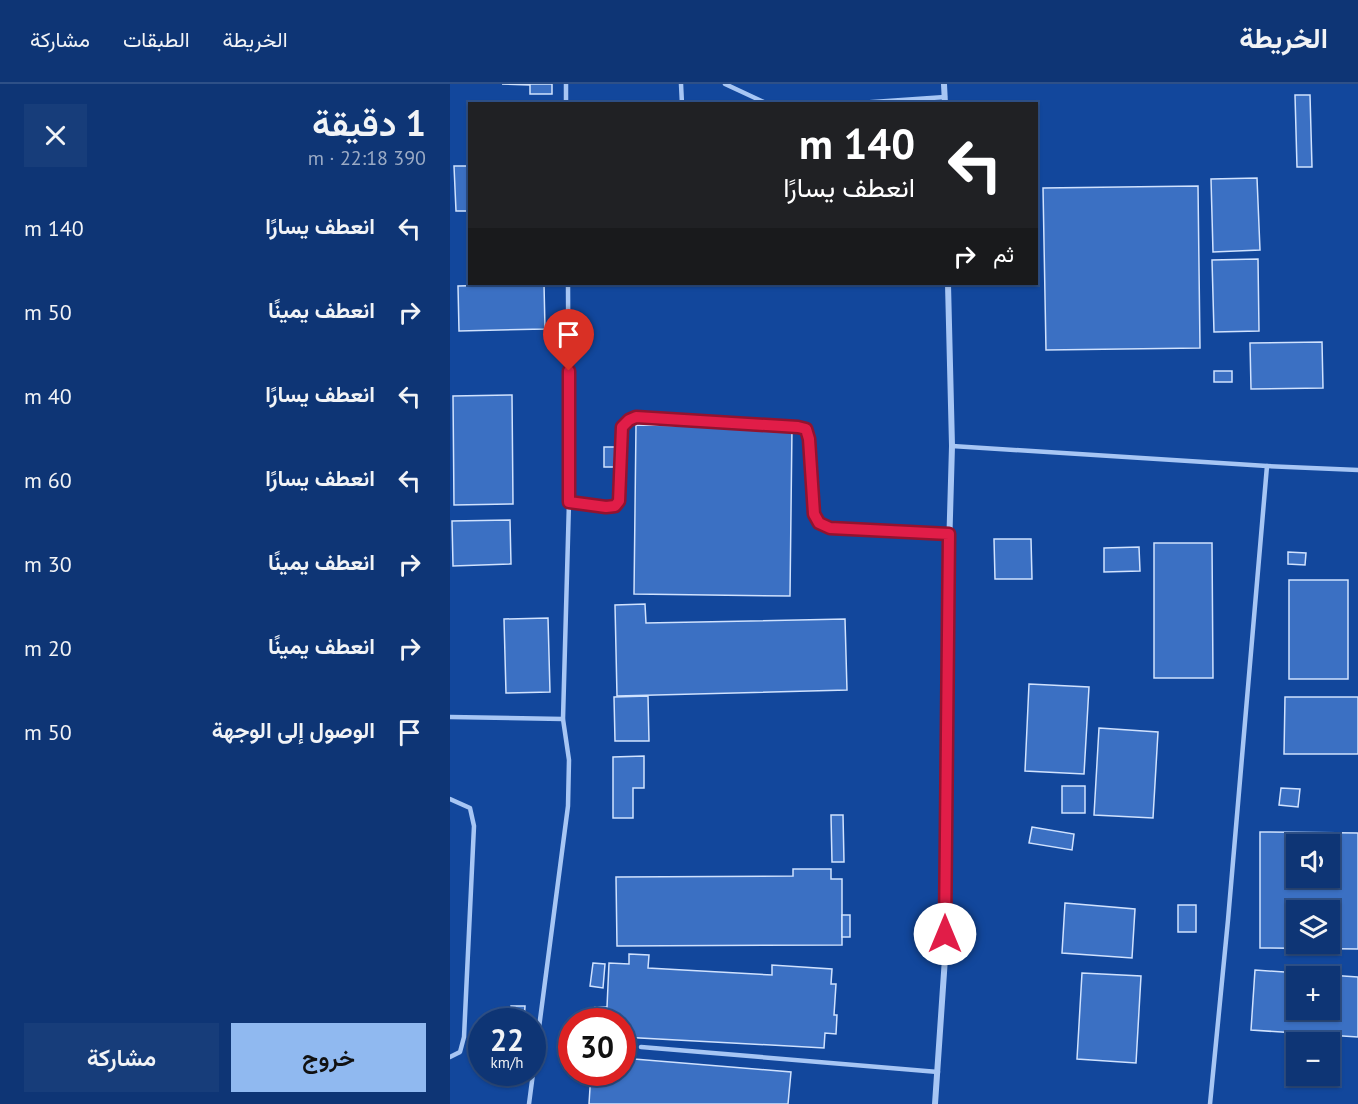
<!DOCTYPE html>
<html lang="ar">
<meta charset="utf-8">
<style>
:root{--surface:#0e3575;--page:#173d7a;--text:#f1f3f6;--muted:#9babc5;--line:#2e5087;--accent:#90b9f0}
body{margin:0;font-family:"PT Sans",Vazirmatn,sans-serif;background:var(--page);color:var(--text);direction:rtl;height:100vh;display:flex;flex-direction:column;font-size:22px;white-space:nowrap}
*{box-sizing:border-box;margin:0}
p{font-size:20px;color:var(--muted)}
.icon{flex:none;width:33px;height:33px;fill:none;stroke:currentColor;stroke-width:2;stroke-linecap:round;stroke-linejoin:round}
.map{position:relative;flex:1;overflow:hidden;direction:ltr}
.sheet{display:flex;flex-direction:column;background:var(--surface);width:450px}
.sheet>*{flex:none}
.hud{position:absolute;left:18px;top:18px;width:570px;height:183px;border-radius:0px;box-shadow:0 2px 4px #0004,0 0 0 2px var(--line);direction:rtl;background:#202124;color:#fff;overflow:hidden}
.controls{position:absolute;left:836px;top:750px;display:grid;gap:12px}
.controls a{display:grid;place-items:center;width:54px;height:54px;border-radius:0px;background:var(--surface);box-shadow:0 2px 4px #0004,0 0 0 2px var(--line);font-size:30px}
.speed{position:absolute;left:18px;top:924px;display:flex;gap:12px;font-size:30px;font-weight:700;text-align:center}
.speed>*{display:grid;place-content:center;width:78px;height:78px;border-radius:50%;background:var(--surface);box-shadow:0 2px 4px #0004,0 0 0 2px var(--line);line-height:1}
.speed small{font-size:15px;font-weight:400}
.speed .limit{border:9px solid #d22;background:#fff;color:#111}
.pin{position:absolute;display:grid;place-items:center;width:51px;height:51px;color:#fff;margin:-62px -26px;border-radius:50% 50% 50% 0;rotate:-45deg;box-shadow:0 0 6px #0007}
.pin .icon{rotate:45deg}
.me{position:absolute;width:66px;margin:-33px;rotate:0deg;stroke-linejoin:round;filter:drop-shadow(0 0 4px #0008)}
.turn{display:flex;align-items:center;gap:21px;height:126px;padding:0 24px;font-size:27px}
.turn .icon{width:78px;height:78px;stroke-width:2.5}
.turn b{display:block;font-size:42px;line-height:51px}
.then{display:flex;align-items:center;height:57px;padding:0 24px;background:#0003;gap:12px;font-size:22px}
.round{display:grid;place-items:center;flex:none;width:63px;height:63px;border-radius:0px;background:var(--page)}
.overview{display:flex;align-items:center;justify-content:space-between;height:102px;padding:0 24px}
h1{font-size:36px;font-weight:600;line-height:45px}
.action{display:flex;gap:12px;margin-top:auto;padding:12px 24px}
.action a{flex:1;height:69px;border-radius:0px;background:var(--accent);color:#111;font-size:24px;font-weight:600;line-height:69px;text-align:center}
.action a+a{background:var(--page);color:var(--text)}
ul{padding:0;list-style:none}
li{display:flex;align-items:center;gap:18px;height:84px;padding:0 24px}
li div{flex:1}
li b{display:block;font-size:22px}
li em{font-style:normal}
header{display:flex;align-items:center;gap:36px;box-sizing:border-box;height:84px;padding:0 30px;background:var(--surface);border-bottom:2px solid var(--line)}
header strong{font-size:28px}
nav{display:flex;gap:33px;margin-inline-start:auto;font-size:21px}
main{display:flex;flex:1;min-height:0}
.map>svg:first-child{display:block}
.building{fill:#3b70c3;stroke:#d0e2fe;stroke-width:1.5;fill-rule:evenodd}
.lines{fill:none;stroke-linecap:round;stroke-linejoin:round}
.lane{stroke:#a7c6f4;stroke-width:4.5}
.street{stroke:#a7c6f4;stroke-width:6}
.route-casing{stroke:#92132f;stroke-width:15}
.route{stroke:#e11d48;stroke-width:10}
</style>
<header>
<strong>الخريطة</strong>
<nav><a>الخريطة</a><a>الطبقات</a><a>مشاركة</a></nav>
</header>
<main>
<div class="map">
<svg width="908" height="1020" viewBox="0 0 908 1020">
<rect width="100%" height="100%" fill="#12479c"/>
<g class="building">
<path d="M52 0H102V10H80V1Z"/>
<path d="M845 11H860L862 83H847Z"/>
<path d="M4 82H20V127H6Z"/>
<path d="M807 94 810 166 763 168 761 95Z"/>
<path d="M748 102 750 264 596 266 593 104Z"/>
<path d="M808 175 809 247 764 248 762 176Z"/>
<path d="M94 200 95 245 9 247 8 202Z"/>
<path d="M872 258 873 304 801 305 800 259Z"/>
<rect x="764" y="287" width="18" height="11"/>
<path d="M62 311 63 420 4 421 3 312Z"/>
<path d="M186 341 342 343 340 512 184 510Z"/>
<rect x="154" y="363" width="12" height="20"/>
<path d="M60 436 61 480 3 482 2 437Z"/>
<path d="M544 455H581L582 495H545Z"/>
<path d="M704 459H762L763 594H704Z"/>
<path d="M689 463 690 487 654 488V464Z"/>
<path d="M838 468 856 469 855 481 838 480Z"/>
<rect x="839" y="496" width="59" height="99"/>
<path d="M195 520 196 539 395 535 397 606 167 612 165 521Z"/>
<path d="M98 534 100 608 56 609 54 535Z"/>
<path d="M579 600 639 603 634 690 575 687Z"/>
<path d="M198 612 199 657H165L164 613Z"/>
<path d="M835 613H908V670H834Z"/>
<path d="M649 644 708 648 703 734 644 731Z"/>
<path d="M194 672V704H183V734H163V673Z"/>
<rect x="612" y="702" width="23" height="27"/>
<path d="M831 704 850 705 848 723 829 721Z"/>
<path d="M381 731H393L394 778H382Z"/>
<path d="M582 743 624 750 622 766 579 759Z"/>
<path d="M810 748 908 749V865L810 864ZM846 760H879V794H846ZM846 826H879V860H846Z"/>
<path d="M343 785H381V795H392V861L167 862 166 793 343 792Z"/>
<path d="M615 819 685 825 682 874 612 869Z"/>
<rect x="728" y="821" width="18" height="27"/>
<rect x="392" y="831" width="8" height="22"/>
<path d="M179 870 199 871 198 884 322 891V881L382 885 381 900H386L384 931H387L386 950 375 949 374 964 172 953V938H145V923H157L159 879 179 880Z"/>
<path d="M143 879 155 880 153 904 140 902Z"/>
<path d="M805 886 908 893V953L801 946ZM846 892H879V926H846Z"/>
<path d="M632 889 691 892 686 979 627 975Z"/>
<path d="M61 922H75L74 938H60Z"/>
<path d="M172 974 341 988 338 1020H139L141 988H172Z"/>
</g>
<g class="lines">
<g class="lane">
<path d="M116 0V20"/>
<path d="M231 0 232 20"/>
<path d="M275 0 318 20"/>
<path d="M394 20 495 13"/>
<path d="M502 362 817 382 908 386"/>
<path d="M119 418 156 423 165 422 169 417 173 343 179 336 186 333 348 343 355 345 359 355 364 430 369 439 380 444 499 450"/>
<path d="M0 633 113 635"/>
<path d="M0 715 20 724 24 742 14 953 10 968 0 973"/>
<path d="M191 963 488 988"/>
<path d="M79 1020 118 722 119 676 113 635 119 418 118 200"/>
<path d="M760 1020 778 836 817 382"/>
</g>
<g class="street">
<path d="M494 0 495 20"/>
<path d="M485 1020 495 874 498 501 502 362 498 200"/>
</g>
</g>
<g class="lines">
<defs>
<path id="route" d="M119 287V418L156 423 165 422 169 417 172 343 179 336 186 333 348 343 356 345 359 355 364 430 369 439 380 444 499 450 495 850"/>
</defs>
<use href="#route" class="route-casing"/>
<use href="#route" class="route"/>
</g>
</svg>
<div class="controls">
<a><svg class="icon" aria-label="sound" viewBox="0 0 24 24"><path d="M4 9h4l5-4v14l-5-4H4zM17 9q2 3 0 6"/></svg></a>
<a><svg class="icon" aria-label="layers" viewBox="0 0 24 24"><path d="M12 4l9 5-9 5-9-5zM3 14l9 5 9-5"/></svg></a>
<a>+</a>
<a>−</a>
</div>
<div class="speed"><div>22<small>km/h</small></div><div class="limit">30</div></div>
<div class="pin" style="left:119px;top:287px;background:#d93025"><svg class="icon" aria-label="arrive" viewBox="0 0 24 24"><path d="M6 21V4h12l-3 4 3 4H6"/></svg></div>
<svg class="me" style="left:495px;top:850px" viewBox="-20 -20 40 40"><circle r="19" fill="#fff"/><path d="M0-13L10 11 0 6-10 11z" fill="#e11d48"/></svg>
<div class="hud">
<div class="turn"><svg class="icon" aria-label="left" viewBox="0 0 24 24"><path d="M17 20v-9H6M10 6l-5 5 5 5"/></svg><div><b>140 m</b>انعطف يسارًا</div></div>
<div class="then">ثم<svg class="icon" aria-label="right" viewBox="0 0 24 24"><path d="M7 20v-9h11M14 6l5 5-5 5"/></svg></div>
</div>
</div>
<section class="sheet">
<div class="overview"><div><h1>1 دقيقة</h1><p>390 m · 22:18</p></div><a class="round"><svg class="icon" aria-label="close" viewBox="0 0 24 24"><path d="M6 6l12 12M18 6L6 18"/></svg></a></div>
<ul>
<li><svg class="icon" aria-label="left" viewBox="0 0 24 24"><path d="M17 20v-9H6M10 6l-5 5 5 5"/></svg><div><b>انعطف يسارًا</b></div><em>140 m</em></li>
<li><svg class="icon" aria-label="right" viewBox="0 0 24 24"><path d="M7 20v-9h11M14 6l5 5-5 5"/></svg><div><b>انعطف يمينًا</b></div><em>50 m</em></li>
<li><svg class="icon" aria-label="left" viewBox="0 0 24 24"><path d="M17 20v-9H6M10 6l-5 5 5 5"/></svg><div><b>انعطف يسارًا</b></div><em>40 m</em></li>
<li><svg class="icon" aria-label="left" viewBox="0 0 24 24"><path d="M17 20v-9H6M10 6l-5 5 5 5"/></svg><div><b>انعطف يسارًا</b></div><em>60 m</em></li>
<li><svg class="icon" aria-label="right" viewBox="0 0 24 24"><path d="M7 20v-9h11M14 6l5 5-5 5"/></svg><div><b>انعطف يمينًا</b></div><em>30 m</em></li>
<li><svg class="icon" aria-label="right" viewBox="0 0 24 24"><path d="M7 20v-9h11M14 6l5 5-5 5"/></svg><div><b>انعطف يمينًا</b></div><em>20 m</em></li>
<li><svg class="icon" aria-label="arrive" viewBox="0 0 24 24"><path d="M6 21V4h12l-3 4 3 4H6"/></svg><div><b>الوصول إلى الوجهة</b></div><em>50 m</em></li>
</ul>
<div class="action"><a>خروج</a><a>مشاركة</a></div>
</section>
</main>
